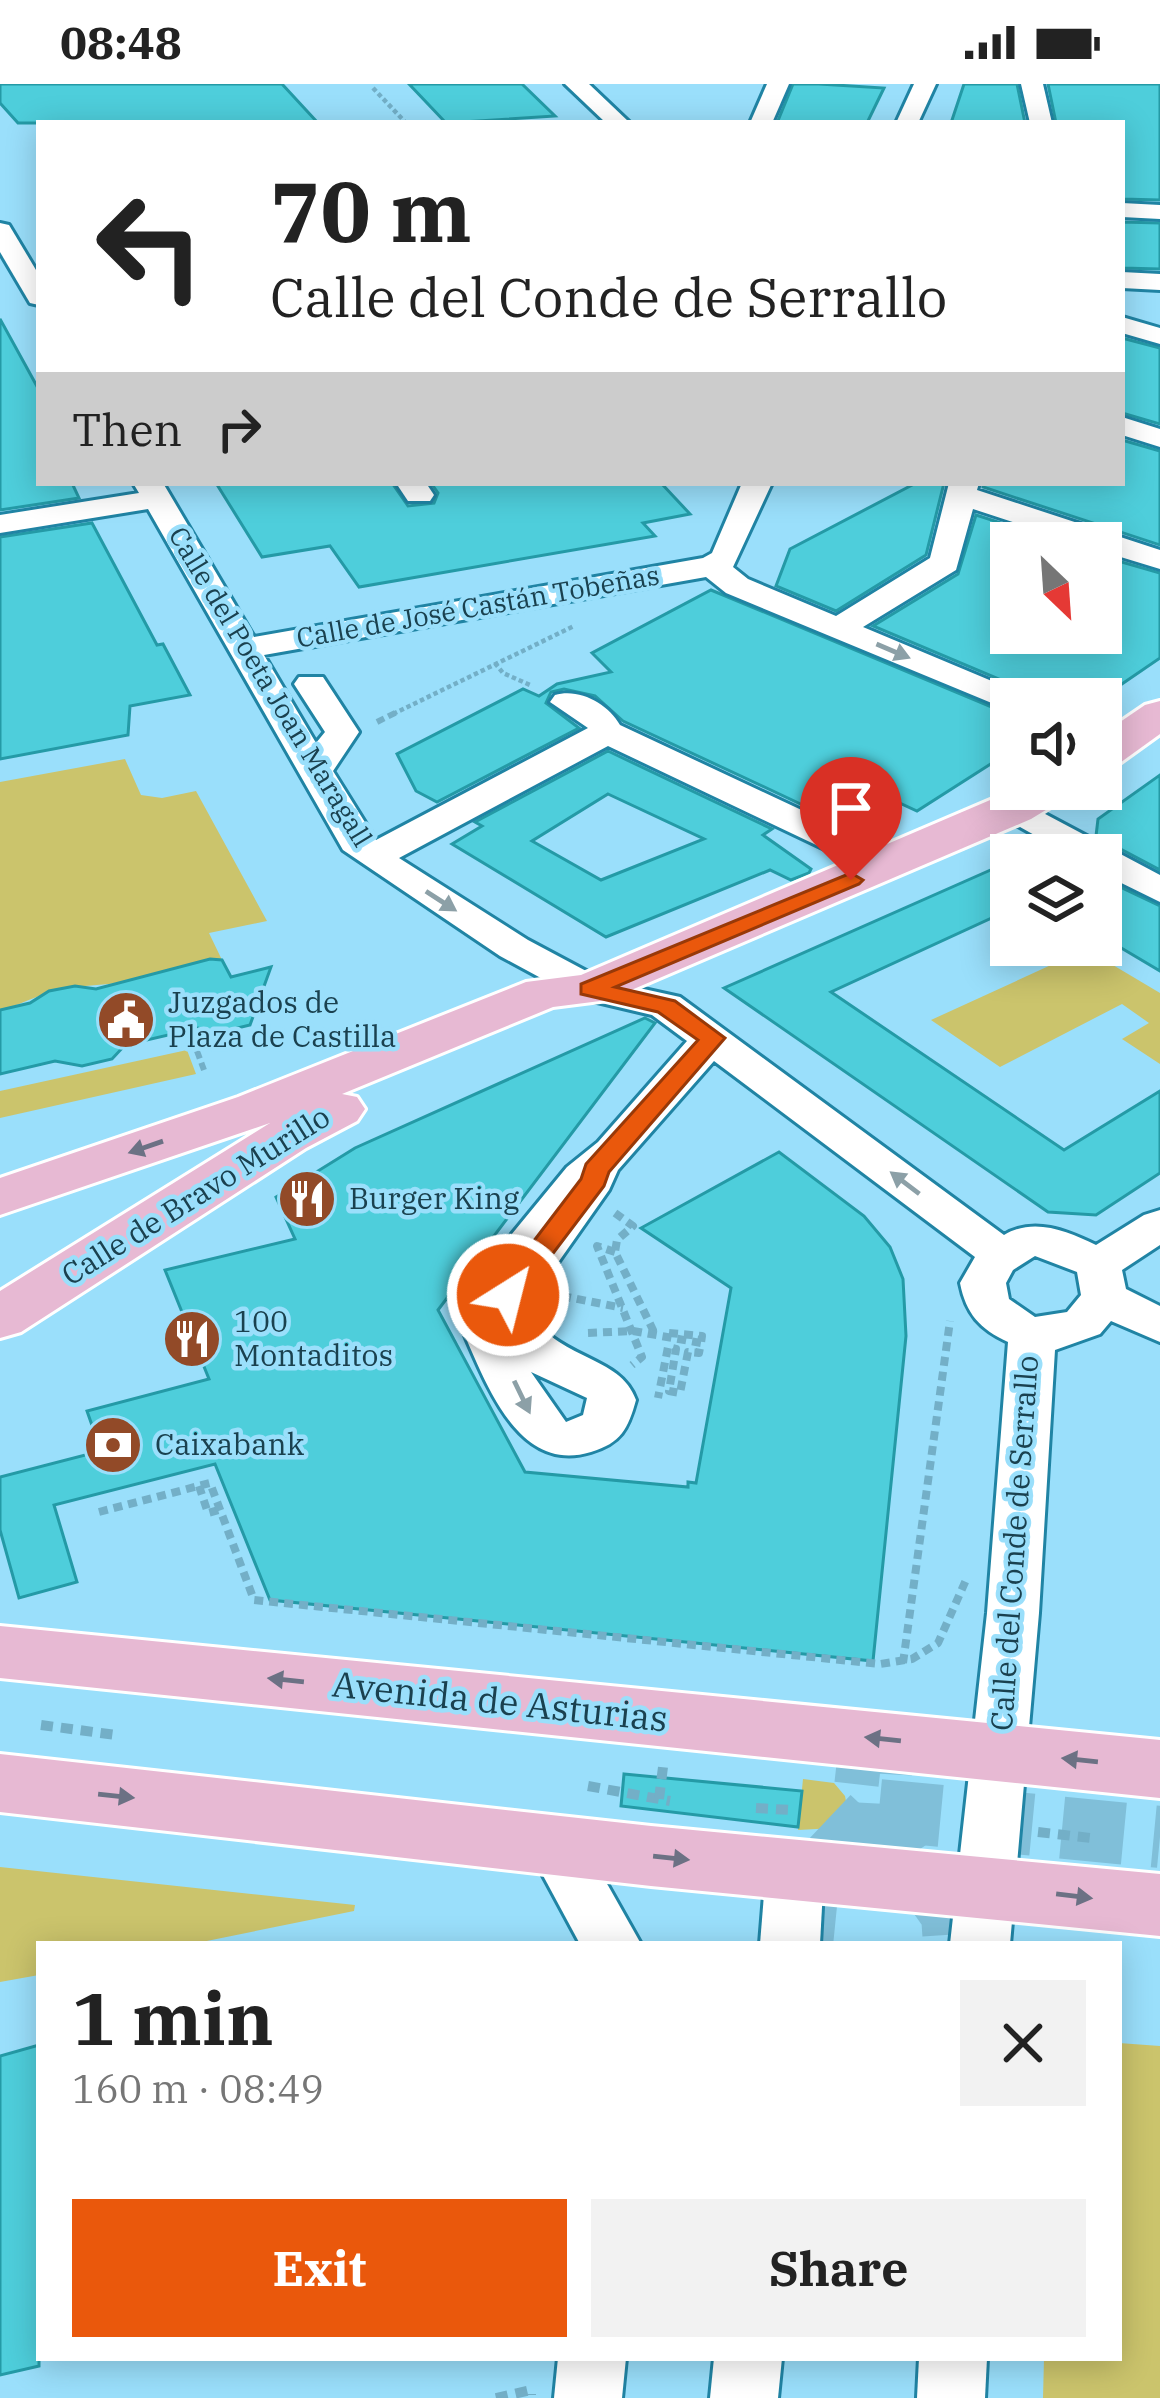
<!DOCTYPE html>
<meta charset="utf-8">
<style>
:root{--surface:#fff;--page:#f2f2f2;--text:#222;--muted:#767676;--accent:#ea580c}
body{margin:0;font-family:"IBM Plex Serif",serif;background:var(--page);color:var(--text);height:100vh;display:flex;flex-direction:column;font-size:45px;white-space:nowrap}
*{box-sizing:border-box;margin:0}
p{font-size:39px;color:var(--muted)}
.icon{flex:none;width:66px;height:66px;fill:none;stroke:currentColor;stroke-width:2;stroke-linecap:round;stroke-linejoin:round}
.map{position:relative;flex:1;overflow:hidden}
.panel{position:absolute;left:36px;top:1857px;width:1086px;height:420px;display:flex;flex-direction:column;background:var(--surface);border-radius:0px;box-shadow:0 6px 30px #0003}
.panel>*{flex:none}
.top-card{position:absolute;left:36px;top:36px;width:1089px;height:366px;border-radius:0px;box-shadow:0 6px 30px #0003;background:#fff;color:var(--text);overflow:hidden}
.needle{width:78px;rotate:155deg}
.buttons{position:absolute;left:990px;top:438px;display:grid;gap:24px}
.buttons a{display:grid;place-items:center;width:132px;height:132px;border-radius:0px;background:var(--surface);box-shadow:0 6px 30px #0003;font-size:60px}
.pin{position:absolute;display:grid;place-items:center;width:102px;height:102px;color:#fff;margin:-123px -51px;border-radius:50% 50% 50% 0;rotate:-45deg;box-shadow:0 0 12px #0007}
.pin .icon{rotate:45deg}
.me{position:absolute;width:132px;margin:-66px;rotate:36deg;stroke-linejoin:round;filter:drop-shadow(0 0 9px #0008)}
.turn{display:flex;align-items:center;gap:42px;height:252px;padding:0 36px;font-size:54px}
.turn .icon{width:156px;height:156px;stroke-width:2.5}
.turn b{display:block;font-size:84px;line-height:102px}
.then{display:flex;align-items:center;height:114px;padding:0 36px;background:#0003;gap:24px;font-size:45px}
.round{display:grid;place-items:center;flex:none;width:126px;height:126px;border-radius:0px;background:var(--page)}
.headline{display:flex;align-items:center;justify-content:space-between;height:204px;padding:0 36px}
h1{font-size:72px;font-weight:800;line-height:90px}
.primary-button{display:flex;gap:24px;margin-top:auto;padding:24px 36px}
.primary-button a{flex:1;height:138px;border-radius:0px;background:var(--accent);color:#fff;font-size:48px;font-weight:800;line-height:138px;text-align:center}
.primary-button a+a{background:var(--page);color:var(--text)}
.status{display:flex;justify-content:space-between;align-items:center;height:84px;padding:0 60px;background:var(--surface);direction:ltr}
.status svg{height:33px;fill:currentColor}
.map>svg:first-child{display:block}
.green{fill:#cbc46c}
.building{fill:#4ecedb;stroke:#249aa6;stroke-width:3;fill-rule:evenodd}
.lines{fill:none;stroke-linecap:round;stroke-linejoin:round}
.minor-tunnel{stroke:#80bfd9;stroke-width:62;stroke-dasharray:62 30;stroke-linecap:butt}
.minor-casing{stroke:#2084a4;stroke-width:6}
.major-casing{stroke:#fff;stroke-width:6}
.path-far3{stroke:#73afc7;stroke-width:4.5;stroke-dasharray:4.5 3;stroke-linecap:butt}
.path-far2{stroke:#73afc7;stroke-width:6;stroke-dasharray:8 4.5;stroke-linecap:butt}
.path-far1{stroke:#73afc7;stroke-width:8;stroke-dasharray:9 6;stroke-linecap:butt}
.path{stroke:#73afc7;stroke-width:10;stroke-dasharray:12 8;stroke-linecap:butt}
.minor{fill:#fff;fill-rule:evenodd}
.major{fill:#e7b9d3;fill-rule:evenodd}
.oneway{fill:#8ca0a7}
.oneway2{fill:#6c7184}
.route{fill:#ea580c;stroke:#983908;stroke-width:3}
.labels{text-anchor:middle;stroke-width:9;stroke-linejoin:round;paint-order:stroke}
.far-street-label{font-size:27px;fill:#1a414f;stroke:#9adffb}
.poi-label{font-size:30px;fill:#1a414f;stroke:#9adffb;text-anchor:start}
.street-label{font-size:30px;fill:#1a414f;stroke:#9adffb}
.near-street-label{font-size:36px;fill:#1a414f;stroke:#9adffb}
</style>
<div class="status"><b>08:48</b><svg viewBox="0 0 49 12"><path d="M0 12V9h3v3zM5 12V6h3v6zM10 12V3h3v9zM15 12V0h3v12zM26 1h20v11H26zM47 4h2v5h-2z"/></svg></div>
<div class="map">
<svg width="1160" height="2314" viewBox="0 0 1160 2314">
<rect width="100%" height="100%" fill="#9adffb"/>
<g class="green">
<path d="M125 675 141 711 162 714 196 707 267 837 209 849 222 876C200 874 187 883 168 889 136 899 105 900 73 903 48 905 25 920 0 926V698Z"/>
<path d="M1086 865 1160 909V980L1122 955 1149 939 1122 920 1000 983 931 936Z"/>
<path d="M187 966 196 990 0 1034V1007Z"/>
<path d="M803 1695 834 1699 845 1712 848 1728 835 1744 798 1746Z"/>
<path d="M0 1783 355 1821 354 1827 192 1860H39V1891L0 1898Z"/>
<path d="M1119 1959 1160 1962V2314H1043L1044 2274H1119Z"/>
</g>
<g class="building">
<path d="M0 0H282L318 39H18L0 19Z"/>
<path d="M409 0H522L555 32 446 39Z"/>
<path d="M793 0H819L884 4 867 39H777Z"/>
<path d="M964 0H1017L1025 39H951Z"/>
<path d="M1048 0H1160V116L1122 115V39H1056Z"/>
<path d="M1122 138 1160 139V185L1122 184Z"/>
<path d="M0 235 39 306V399H72L79 414 0 426Z"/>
<path d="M1122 254 1160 264V340L1122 329Z"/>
<path d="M1122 356 1160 367V461L983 403V399H1122Z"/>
<path d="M216 399H392L408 422 434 419 438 409 431 399H661L690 430 643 439 655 452 359 503 330 462 262 473Z"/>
<path d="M916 399H944L926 471 836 527 776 502 790 465Z"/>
<path d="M976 431 1063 459H1011V549H1101V472L1160 489V574L1100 615H1031L1025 606 873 542 958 490Z"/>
<path d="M92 439 157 561 163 560 190 611 130 622 128 651 0 675V453Z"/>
<path d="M711 506 1011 631V667L917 727 850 696 807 723 623 637 595 612 564 605 551 608 546 619 579 644 437 718 416 707 397 670 523 605 539 612 557 600 611 588 592 569Z"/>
<path d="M608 667 772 745 763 751 811 785 809 789 791 796 770 786 606 853 452 760 482 742 475 738ZM608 710 704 755 601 796 532 757Z"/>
<path d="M1160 691V786L1096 752 1098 735Z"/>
<path d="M1011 777V825L831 908 1064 1066 1160 1007V1089L1096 1131 1048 1128 724 904Z"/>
<path d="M1101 794 1160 822V887L1101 852Z"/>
<path d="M210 875 222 876 231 893 271 883 250 941 213 950 198 944 125 961 112 975 82 982 55 977 0 990V926L30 919 49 907 75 902 96 905Z"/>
<path d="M645 934 655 939 438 1226 525 1388 688 1403V1398L696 1399 731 1204 641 1144 779 1068 864 1132 890 1163 903 1195 906 1252 873 1577 270 1516 215 1380 54 1421 77 1498 19 1514 0 1446V1393L101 1367 87 1327 209 1295 165 1186 295 1155 276 1113 355 1064Z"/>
<path d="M624 1690 802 1707 798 1743 621 1722Z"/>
<path d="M39 1961V2282L0 2291V1972Z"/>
</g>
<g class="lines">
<g class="minor-tunnel">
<path d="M838 1667 882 1672 879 1726 952 1830 954 1860"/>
<path d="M879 1726 1160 1753"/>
<path d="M802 1860 808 1801 879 1726"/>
</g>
<defs>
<g id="minor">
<path d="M565 0H589L630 39H606Z"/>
<path d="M767 0H789L772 39H750Z"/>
<path d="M914 0H936L918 39H896Z"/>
<path d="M1021 0H1043L1052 39H1030Z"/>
<path d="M1122 119 1160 121V135L1122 133Z"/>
<path d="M0 139 9 141 39 191V221L30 219 0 168Z"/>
<path d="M1122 188 1160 190V206L1122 204Z"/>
<path d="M1122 233 1160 244V260L1122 249Z"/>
<path d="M1122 333 1160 345V363L1122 351Z"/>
<path d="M133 399H163L254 553 703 474 712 469 742 399H772L733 483 748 495 836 532 930 474 949 399H979L977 406 1160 466V485L1101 467V459H1077L973 425 956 486 863 543 1023 610 1027 615H1011V627L726 509 706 493 264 571 316 659 325 648 294 600 299 593H323L359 648 333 687 376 756 588 644 550 618 555 611C580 604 608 620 620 641L857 752 863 760 857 768H831L608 662 399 774 528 856 603 896 680 913 1004 1151C1034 1133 1067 1147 1096 1161L1144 1131 1160 1126V1161L1122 1186 1126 1205 1160 1222V1258L1111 1237 1100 1250 1055 1266 1039 1529 1010 1860H950L987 1529 1008 1258C980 1245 966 1230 960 1199L975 1173 714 977 618 1086 609 1106 526 1224C558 1278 620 1270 636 1316 628 1345 621 1359 591 1368 510 1393 480 1279 452 1223L567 1083 598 1058 687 957 652 931 576 913 500 872 343 766 148 425 0 449V431L139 409ZM1035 1172 1077 1188 1081 1211 1067 1228 1035 1233 1009 1215 1006 1199 1013 1186ZM531 1288 587 1314 583 1331 566 1338Z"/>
<path d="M396 399H426L434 411 430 417H408Z"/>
<path d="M1015 714 1160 791V818L1101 789V771H1070L1002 733 997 725 1002 717Z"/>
<path d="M555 1736 575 1743 641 1860H580L526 1760 535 1743Z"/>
<path d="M795 1762 815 1769 824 1786 820 1860H760L766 1786 775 1769Z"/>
<path d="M558 2274H626L622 2314H554Z"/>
<path d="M714 2274H782L778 2314H710Z"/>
<path d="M919 2274H987L985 2314H917Z"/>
</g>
<g id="major">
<path d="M1160 617V650L1117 681 1101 685V651L1145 621Z"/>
<path d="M1016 705H1071L1064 715 1031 735 608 916 553 923 342 1010 357 1013 365 1025 357 1037 306 1064 21 1248 0 1254V1207L270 1039 0 1131V1094L238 1013 526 898 581 891Z"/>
<path d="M0 1542 1160 1656V1714L0 1594Z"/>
<path d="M0 1670 651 1742 1160 1790V1852L651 1802 0 1728Z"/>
</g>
</defs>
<use href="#minor" class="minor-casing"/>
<use href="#major" class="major-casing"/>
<g class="path-far3">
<path d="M373 4 406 39"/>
<path d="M495 579 503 589 530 601"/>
<path d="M393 630 574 542"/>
</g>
<g class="path-far2">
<path d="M377 638 399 627"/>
<path d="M197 967 204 986"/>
</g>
<g class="path-far1">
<path d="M615 1129 633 1142 617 1156 615 1168 653 1246 646 1248"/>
<path d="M615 1168 597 1162 642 1273 632 1281"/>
<path d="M562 1212 623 1224"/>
<path d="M588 1249 633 1247 701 1259 699 1269 688 1268 680 1309 669 1307 676 1265 668 1263 658 1314"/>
<path d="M669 1249 702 1252 701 1259"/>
<path d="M199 1402 208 1429 219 1426"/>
<path d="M99 1428 210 1399 254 1516 880 1580 912 1575 938 1559 966 1496"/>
<path d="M903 1579 950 1237"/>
</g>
<g class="path">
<path d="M41 1641 116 1651"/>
<path d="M588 1702 670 1717"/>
<path d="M659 1715 663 1683"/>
<path d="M756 1724 791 1726"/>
<path d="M1038 1748 1091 1754"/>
<path d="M496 2314 531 2306V2311"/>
</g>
<use href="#minor" class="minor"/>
<use href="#major" class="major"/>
</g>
<defs><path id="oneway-solid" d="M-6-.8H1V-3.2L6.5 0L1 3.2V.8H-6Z" transform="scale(3)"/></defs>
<g class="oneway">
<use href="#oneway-solid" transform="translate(893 567) rotate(23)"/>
<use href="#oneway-solid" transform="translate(441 817) rotate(33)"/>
<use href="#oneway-solid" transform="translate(905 1099) rotate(-143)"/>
<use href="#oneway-solid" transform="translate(522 1313) rotate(64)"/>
</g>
<g class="oneway2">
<use href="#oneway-solid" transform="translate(146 1063) rotate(161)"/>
<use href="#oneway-solid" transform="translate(286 1596) rotate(-174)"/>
<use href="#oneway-solid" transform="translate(883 1655) rotate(-174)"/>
<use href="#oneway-solid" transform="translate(1080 1676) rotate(-174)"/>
<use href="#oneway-solid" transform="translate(116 1712) rotate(6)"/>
<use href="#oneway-solid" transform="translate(671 1774) rotate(6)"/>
<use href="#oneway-solid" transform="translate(1074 1812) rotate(7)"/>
</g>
<path class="route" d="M851 789 863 796 859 800 615 903 675 917 725 954 609 1088 604 1102 517 1217H498L494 1211 498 1204 581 1095 586 1080 698 956 658 928 581 910V900Z"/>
<defs>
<symbol id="civic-disc" viewBox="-11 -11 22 22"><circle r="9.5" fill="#924a28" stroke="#9adffb"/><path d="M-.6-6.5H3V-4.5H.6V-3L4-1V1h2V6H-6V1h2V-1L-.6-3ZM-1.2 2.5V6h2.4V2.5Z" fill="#fff"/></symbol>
<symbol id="restaurant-disc" viewBox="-11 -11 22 22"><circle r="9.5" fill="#924a28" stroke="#9adffb"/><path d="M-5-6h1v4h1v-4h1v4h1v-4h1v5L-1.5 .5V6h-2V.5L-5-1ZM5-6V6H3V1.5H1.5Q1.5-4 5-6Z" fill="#fff"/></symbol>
<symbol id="bank-disc" viewBox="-11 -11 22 22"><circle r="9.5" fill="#924a28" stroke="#9adffb"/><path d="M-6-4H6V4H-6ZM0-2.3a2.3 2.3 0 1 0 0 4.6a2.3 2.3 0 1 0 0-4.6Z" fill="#fff"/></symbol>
</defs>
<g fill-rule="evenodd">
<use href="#civic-disc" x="93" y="903" width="66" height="66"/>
<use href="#restaurant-disc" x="274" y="1082" width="66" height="66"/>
<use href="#restaurant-disc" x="159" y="1222" width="66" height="66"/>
<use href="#bank-disc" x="80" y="1328" width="66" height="66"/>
</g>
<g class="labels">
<g class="far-street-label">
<text transform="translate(478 523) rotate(-10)" y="9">Calle de José Castán Tobeñas</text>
<text transform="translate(270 603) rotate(59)" y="9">Calle del Poeta Joan Maragall</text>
</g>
<g class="poi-label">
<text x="168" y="929">Juzgados de<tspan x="168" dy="34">Plaza de Castilla</tspan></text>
<text x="349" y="1125">Burger King</text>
<text x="234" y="1248">100<tspan x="234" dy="34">Montaditos</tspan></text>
<text x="155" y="1371">Caixabank</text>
</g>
<g class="street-label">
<text transform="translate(196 1112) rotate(-32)" y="10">Calle de Bravo Murillo</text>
<text transform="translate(1015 1459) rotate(-86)" y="10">Calle del Conde de Serrallo</text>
</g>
<g class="near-street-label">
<text transform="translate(500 1617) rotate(6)" y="13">Avenida de Asturias</text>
</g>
</g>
</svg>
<div class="buttons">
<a><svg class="needle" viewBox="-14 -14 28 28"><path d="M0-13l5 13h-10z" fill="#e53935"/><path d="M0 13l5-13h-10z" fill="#767676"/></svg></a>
<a><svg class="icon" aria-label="sound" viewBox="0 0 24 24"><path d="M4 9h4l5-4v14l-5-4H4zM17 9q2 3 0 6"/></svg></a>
<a><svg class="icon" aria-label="layers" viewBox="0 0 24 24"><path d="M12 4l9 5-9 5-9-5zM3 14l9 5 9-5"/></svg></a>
</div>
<div class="pin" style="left:851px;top:796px;background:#d93025"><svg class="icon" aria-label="arrive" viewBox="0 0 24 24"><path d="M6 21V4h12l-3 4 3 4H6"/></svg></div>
<svg class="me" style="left:508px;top:1211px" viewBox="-20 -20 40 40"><circle r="17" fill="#ea580c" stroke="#fff" stroke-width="3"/><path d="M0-11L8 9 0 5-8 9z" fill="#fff"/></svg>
<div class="top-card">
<div class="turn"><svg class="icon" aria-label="left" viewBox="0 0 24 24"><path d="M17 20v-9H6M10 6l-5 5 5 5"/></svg><div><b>70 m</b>Calle del Conde de Serrallo</div></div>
<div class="then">Then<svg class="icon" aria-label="right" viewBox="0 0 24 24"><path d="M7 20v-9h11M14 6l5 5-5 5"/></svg></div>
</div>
<section class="panel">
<div class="headline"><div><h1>1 min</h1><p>160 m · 08:49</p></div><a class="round"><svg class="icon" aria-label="close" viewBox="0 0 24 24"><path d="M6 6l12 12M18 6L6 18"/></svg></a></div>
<div class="primary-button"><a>Exit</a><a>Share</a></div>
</section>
</div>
